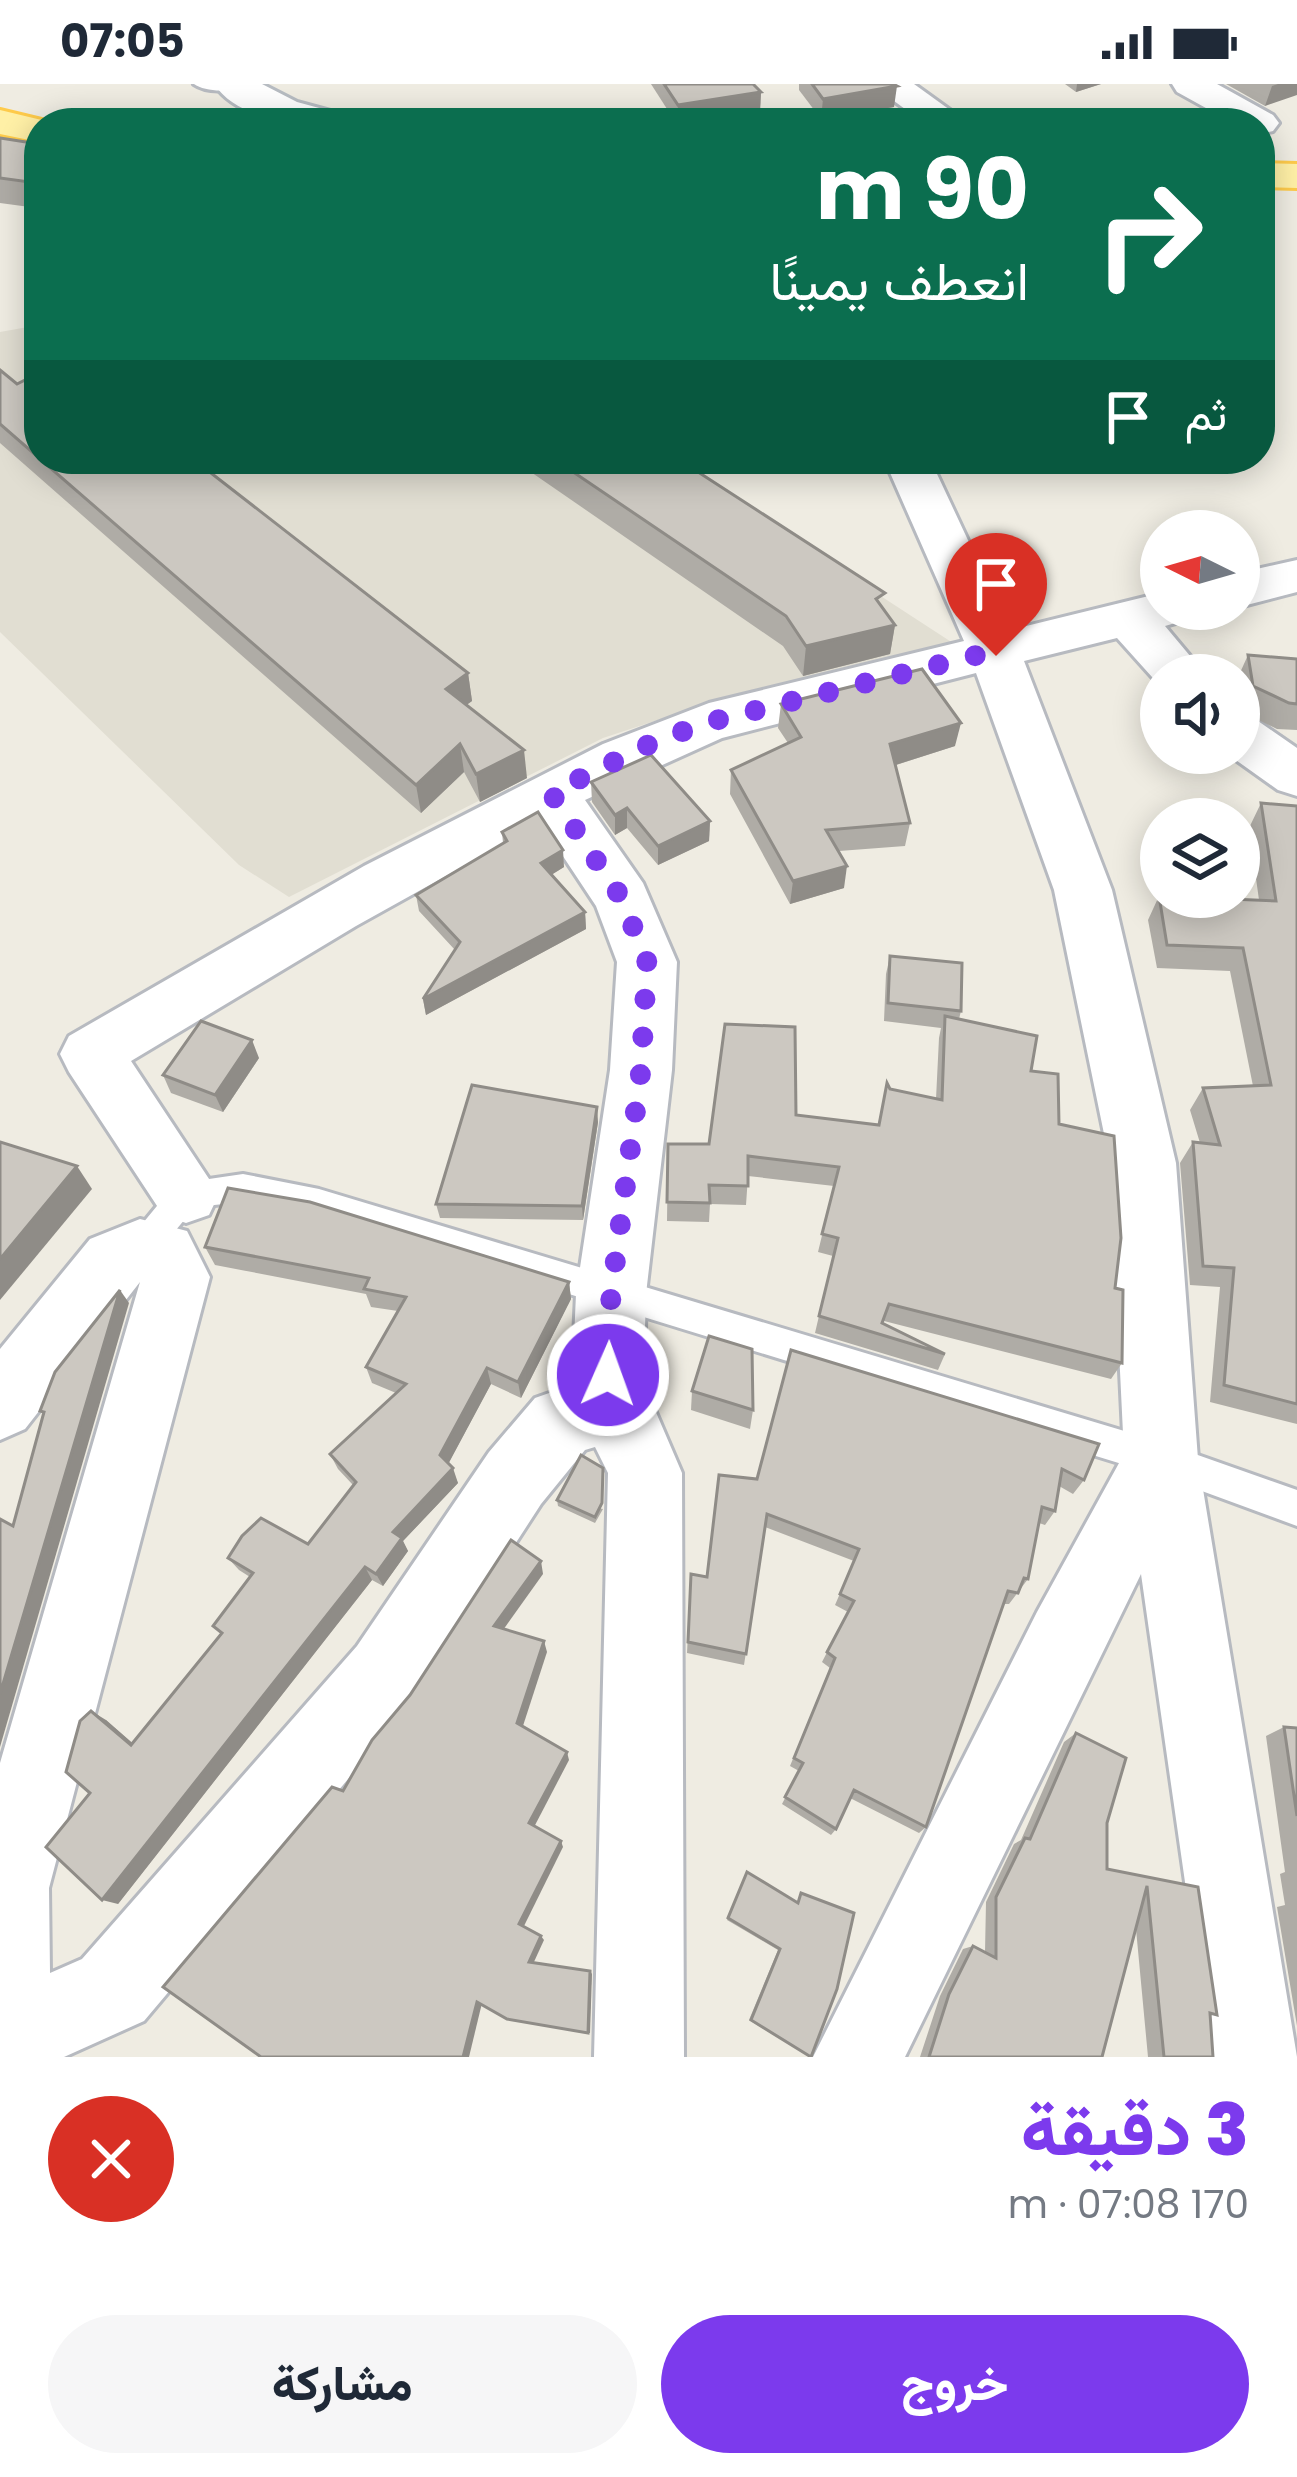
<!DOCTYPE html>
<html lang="ar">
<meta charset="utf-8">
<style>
:root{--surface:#fff;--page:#f6f6f7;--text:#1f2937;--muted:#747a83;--accent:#7c3aed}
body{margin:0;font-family:Poppins,Vazirmatn,sans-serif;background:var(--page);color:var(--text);direction:rtl;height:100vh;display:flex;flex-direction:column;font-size:45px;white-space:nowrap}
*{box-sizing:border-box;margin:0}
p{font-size:39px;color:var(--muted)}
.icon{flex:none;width:66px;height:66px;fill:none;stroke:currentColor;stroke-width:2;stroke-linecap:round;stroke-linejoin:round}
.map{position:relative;height:1973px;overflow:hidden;direction:ltr}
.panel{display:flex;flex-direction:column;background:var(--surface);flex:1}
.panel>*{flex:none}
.top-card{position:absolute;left:24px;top:24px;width:1251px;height:366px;border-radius:48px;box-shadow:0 6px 30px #0003;direction:rtl;background:#0b6e4f;color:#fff;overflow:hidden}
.needle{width:78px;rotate:275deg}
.tools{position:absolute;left:1140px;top:426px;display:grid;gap:24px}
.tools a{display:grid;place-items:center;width:120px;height:120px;border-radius:50%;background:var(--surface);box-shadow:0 6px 30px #0003;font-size:60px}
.pin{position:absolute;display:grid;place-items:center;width:102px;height:102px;color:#fff;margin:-123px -51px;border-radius:50% 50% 50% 0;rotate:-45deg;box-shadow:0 0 12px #0007}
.pin .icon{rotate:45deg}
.me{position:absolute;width:132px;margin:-66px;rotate:2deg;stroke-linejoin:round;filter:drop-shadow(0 0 9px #0008)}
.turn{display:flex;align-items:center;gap:42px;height:252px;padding:0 48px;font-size:54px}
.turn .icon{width:156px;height:156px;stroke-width:2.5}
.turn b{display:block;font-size:84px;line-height:102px}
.then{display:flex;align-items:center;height:114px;padding:0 48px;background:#0003;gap:24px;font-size:45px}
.round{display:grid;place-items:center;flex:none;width:126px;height:126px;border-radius:63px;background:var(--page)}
.head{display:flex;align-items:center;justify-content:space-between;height:204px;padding:0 48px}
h1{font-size:72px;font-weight:800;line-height:90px;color:var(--accent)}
.button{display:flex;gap:24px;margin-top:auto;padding:24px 48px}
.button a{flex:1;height:138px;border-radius:72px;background:var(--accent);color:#fff;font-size:48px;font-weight:800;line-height:138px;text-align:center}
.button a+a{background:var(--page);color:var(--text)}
.status{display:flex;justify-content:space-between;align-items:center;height:84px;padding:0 60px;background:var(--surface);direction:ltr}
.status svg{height:33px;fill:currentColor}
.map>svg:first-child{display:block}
.education{fill:#e1ded2}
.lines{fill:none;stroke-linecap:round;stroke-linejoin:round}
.lane-casing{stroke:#b7bac0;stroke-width:6}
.street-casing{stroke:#b7bac0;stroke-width:6}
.secondary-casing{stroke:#b7bcc2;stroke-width:6}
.primary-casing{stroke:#fecb4b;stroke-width:6}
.lane{fill:#fff;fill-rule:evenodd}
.street{fill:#fff;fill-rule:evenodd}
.secondary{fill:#fff;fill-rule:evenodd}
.primary{fill:#fff0a6;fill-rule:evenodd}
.wall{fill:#afaca6}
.shaded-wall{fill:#8f8c87}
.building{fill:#ccc8c1;stroke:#8f8c87;stroke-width:3}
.route{stroke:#7c3aed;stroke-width:21;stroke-dasharray:0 37.8}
</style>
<div class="status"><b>07:05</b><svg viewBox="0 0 49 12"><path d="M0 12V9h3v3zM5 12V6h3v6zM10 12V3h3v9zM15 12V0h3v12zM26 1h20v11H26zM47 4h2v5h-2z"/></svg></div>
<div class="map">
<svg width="1297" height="1973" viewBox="0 0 1297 1973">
<rect width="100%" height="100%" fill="#efece2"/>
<path class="education" d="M39 241V375H670L959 563 682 628 603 654 289 813 239 781 0 548V248Z"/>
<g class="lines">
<defs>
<g id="lane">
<path d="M194 0H242L243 1C232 9 205 8 194 0Z"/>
<path d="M243 1090 319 1105 1161 1358 1297 1406V1442L1161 1392 319 1133 243 1118 195 1123 151 1176 140 1181 129 1176 124 1166 129 1156 175 1100Z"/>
</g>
<g id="street">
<path d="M871 0H914L968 39H924Z"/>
<path d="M1172 0H1217L1273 31 1279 39 1273 47 1260 50V39H1233L1177 8Z"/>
<path d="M884 375H930L1010 546 1161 509V525H1189L1182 537 1165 542 1206 591H1161V603L1117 554 1024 577 1112 806 1176 1079 1198 1375 1297 1973H1210L1141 1490 905 1973H813L1037 1528 1124 1370 1110 1079 1054 806 976 589 722 654 585 716 643 799 677 878 672 986 646 1210 643 1310 649 1312 682 1389 684 1973H594L608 1389 595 1363 585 1366 541 1420 413 1618 144 1937 64 1973H0V1679L140 1198 25 1345 0 1356V1265L90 1155 140 1135 187 1147 210 1193 49 1804 50 1889 82 1875 357 1562 489 1368 535 1314 572 1301 576 1210 610 986 617 878 596 822 541 739 356 842 131 977 219 1110 209 1131 186 1139 163 1131 69 988 60 970 69 952 364 782 603 660 709 619 964 557Z"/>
<path d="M1297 476V508L1239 523V489Z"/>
<path d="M1239 632 1258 637 1297 664V712L1278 706 1226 669H1239Z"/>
</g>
<path id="secondary" d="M214 0H262L297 18 345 31 351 39C307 39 242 41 214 0Z"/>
<g id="primary">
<path d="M0 26 54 39H39V58L0 50Z"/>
<path d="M1260 79 1297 80V104L1260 103Z"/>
</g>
</defs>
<use href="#lane" class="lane-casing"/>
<use href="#street" class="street-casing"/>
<use href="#secondary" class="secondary-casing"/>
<use href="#primary" class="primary-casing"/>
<use href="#lane" class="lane"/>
<use href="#street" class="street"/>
<use href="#secondary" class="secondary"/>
<use href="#primary" class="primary"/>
</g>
<g class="wall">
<path d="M651 0H753L761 8 760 27 676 39Z"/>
<path d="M799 0H893L894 23 821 35 799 6Z"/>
<path d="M1065 0H1101L1076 8Z"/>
<path d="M1226 0H1297L1265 22Z"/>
<path d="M0 54 39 60V122L37 124 0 119Z"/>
<path d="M0 286 17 300 468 589 472 617 466 621 527 694 480 718 464 688 421 729 0 359Z"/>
<path d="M512 375H678L882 523 895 541 890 570 803 592 783 562Z"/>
<path d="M1248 571 1297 575V646L1277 645 1242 628 1239 591Z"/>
<path d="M781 620 955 662 896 681 910 739 905 762 839 767 844 804 790 820 730 710 731 686 788 659 778 644Z"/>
<path d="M591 698 710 737 709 757 658 781 627 744 615 751 592 718Z"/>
<path d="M1261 719 1297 722V1340L1210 1318 1220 1203 1190 1201 1180 1079 1193 1058 1200 1059 1190 1026 1203 1004 1253 1002 1230 887 1157 884 1148 836 1159 812 1259 816 1249 744Z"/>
<path d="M502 748 564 783 551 791 585 828 586 845 426 931 423 915 455 866 419 827 416 811 503 759Z"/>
<path d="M890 872 961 927 959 935 1031 987 1059 1040 1115 1204 1122 1279 1111 1295 884 1237 883 1239 945 1270 938 1286 815 1249 833 1172 818 1168 834 1102 748 1092 746 1121 710 1120 709 1138 667 1137 668 1060H709L796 1031 878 1041 887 999 890 1005 936 1015 939 954 941 944 884 937 886 890Z"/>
<path d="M259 974 223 1028 171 1009 163 991Z"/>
<path d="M598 1038 583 1136 440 1134 436 1120Z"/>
<path d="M205 1163 569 1198 571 1215 521 1314 491 1300 448 1380 458 1399 403 1457 408 1467 383 1502 372 1496 118 1820 90 1709 106 1636 132 1659 221 1550 213 1542 250 1493 239 1486 228 1474 308 1460 353 1401 338 1385 330 1370 396 1309 372 1299 366 1283 398 1227 371 1223 366 1210 215 1181Z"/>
<path d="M692 1307 753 1326 750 1345 691 1326Z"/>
<path d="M1099 1360 1084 1396 1073 1410 1059 1402 1055 1427 1045 1441 1039 1439 1028 1495 1009 1520H1004L926 1743 919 1749 850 1714 836 1745 831 1751 782 1720 799 1687 790 1682 830 1584 822 1578 848 1528 835 1521 854 1477 765 1443 744 1581 687 1569 691 1490 707 1493 757 1395Z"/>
<path d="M557 1416 603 1425 595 1439 558 1422Z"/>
<path d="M1284 1643 1297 1644V1942L1277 1823 1285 1821 1280 1790 1285 1788 1266 1652Z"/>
<path d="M1076 1649 1107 1739V1785L1198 1803 1217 1931H1210L1213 1973H1148L1136 1845 1102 1973H920L940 1912 963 1865 973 1862 985 1868 986 1818 1014 1760 1021 1756 1064 1658Z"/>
<path d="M747 1788 797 1819 801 1809 811 1973 749 1936 778 1866 727 1836Z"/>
</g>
<g class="shaded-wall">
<path d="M1077 0H1101L1076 8Z"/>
<path d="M1278 0H1297V11L1265 22 1272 2Z"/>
<path d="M897 2 894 23 821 35 823 15Z"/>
<path d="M761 8 760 27 677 39 678 21Z"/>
<path d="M39 87V122L37 124 29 98Z"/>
<path d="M895 541 890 570 803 592 806 562Z"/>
<path d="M468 589 472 617 450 633 446 605Z"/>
<path d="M961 639 955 662 886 684 890 660Z"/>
<path d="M460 660 464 688 421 729 416 701Z"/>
<path d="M524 666 527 694 480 718 476 690Z"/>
<path d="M627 724V744L615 751V731Z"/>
<path d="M710 737 709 757 658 781V762Z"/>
<path d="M563 766 564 783 543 796 541 779Z"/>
<path d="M847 782 844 804 790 820 793 797Z"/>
<path d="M585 828 586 845 426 931 423 915Z"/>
<path d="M252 956 259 974 223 1028 215 1011Z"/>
<path d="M597 1023 598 1038 583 1136 582 1122Z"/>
<path d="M77 1082 92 1105 0 1216V1175Z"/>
<path d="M569 1198 571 1215 521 1314 518 1298Z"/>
<path d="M120 1206 129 1219 0 1663V1610Z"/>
<path d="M487 1284 491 1300 445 1386 440 1371Z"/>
<path d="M453 1384 458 1399 403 1457 408 1467 383 1502 376 1490 393 1448Z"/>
<path d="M541 1477 543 1490 498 1553 494 1542Z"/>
<path d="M365 1483 372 1496 118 1820 102 1816Z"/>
<path d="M544 1557 547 1568 521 1648 517 1639Z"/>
<path d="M91 1627 106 1636 145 1670 131 1661Z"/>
<path d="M567 1668 569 1676 533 1745 529 1739Z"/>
<path d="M561 1757 563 1763 523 1844 519 1840Z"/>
<path d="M541 1852 544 1856 533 1880 529 1878Z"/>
<path d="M590 1887 592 1890 590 1949H588Z"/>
<path d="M477 1918 482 1919 469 1973H463Z"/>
</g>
<g class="building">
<path d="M664 0H753L761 8 678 21Z"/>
<path d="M812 0H893L897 2 823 15Z"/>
<path d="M0 54 39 60V87L29 98 0 94Z"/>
<path d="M0 286 17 300 39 289V374L0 340Z"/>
<path d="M40 375H193L468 589 446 605 524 666 476 690 460 660 416 701Z"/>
<path d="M554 375H678L885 509 876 515 895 541 806 562 786 532Z"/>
<path d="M1248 571 1297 575V620L1289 619 1253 602Z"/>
<path d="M922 585 961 639 890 660 910 739 826 746 847 782 793 797 731 686 801 653 781 620Z"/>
<path d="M651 671 710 737 658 762 627 724 615 731 591 698Z"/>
<path d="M1261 719 1297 722V1320L1224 1301 1234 1184 1203 1182 1193 1058 1220 1061 1203 1004 1271 1001 1243 864 1167 861 1159 812 1276 817Z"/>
<path d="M538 728 563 766 541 779 585 828 423 915 460 858 416 811 507 757 502 748Z"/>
<path d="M890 872 962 879 961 927 888 919Z"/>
<path d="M945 932 1037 952 1031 987 1058 990 1059 1040 1114 1052 1121 1154 1115 1204 1123 1206 1122 1279 889 1220 882 1239 945 1270 819 1232 838 1154 822 1150 839 1083 748 1072V1102L709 1101 710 1119 667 1118 668 1060H709L725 940 795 943 796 1031 879 1041 887 999 890 1005 942 1016Z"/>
<path d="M201 937 252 956 215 1011 163 991Z"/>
<path d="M472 1001 597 1023 582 1122 436 1120Z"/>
<path d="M0 1058 77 1082 0 1175Z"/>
<path d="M228 1104 310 1118 569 1198 518 1298 487 1284 440 1371 453 1384 393 1448 402 1454 376 1490 365 1483 102 1816 46 1763 90 1709 66 1688 80 1637 91 1627 131 1661 222 1549 213 1542 253 1489 228 1474 242 1452 261 1434 308 1460 356 1398 330 1370 406 1300 366 1283 406 1213 364 1205 369 1194 205 1163Z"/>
<path d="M120 1206 8 1583 0 1610V1435L13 1442 44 1328 40 1327 55 1288Z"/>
<path d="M709 1252 752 1265 753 1326 692 1307Z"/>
<path d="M791 1266 1099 1360 1084 1396 1062 1385 1055 1427 1042 1423 1028 1495 1024 1494 1018 1509 1008 1507 926 1743 854 1706 836 1745 785 1713 803 1679 794 1674 835 1574 827 1568 854 1517 840 1510 859 1465 767 1430 746 1570 688 1558 691 1490 707 1493 719 1391 757 1395Z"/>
<path d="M581 1371 603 1384 602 1419 595 1433 557 1416Z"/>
<path d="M511 1456 541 1477 494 1542 544 1557 517 1639 567 1668 529 1739 561 1757 519 1840 541 1852 529 1878 590 1887 588 1949 507 1935 477 1918 463 1973H261L163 1903 332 1703 343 1707 372 1656 410 1611Z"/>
<path d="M1284 1643 1297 1644V1732Z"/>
<path d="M1076 1649 1126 1674 1107 1739V1785L1198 1803 1217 1931 1210 1929 1213 1973H1164L1147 1802 1102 1973H929L949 1910 973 1862 996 1874V1813L1025 1754 1030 1755Z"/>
<path d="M747 1788 798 1819 801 1809 854 1829 837 1905 811 1973 751 1936 780 1865 728 1834Z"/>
</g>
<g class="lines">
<path class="route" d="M608 1291 611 1210 641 986 647 878 622 815 551 709 656 657 709 638 994 567 996 572"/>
</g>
</svg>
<div class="tools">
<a><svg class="needle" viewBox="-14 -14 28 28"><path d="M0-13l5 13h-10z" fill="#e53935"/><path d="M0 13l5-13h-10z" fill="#747a83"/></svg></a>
<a><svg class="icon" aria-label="sound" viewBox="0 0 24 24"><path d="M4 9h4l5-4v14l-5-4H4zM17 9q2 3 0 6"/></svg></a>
<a><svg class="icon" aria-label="layers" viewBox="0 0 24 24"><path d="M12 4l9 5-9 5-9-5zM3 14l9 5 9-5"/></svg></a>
</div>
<div class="pin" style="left:996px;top:572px;background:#d93025"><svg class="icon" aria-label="arrive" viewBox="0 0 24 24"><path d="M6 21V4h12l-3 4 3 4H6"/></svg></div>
<svg class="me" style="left:608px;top:1291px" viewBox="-20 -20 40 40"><circle r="17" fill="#7c3aed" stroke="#fff" stroke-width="3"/><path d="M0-11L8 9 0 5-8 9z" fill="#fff"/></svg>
<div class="top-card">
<div class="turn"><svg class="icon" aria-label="right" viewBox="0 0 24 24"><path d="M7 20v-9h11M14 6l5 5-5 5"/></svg><div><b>90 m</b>انعطف يمينًا</div></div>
<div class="then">ثم<svg class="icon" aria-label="arrive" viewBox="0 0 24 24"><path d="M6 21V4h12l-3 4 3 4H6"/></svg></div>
</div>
</div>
<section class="panel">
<div class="head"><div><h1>3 دقيقة</h1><p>170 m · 07:08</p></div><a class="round" style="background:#d93025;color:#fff"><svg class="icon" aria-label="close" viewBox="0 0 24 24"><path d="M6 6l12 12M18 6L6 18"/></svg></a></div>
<div class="button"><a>خروج</a><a>مشاركة</a></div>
</section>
